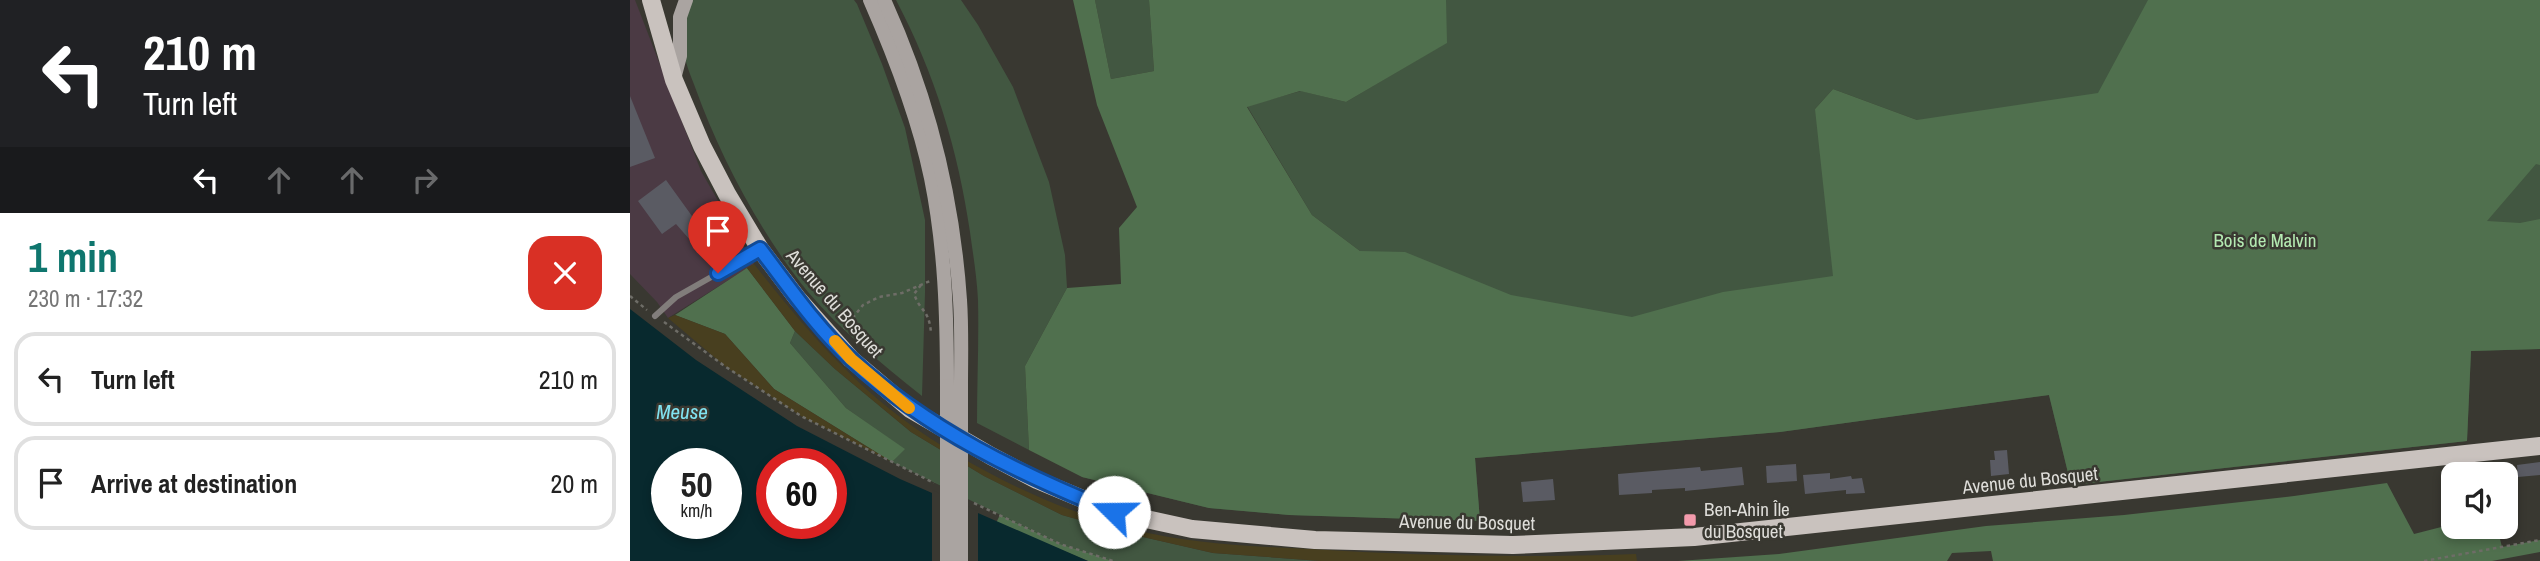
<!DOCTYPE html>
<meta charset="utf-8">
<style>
:root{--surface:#fff;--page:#f6f6f6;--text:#222;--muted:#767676;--line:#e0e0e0;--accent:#0f766e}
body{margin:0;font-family:"Archivo Narrow",sans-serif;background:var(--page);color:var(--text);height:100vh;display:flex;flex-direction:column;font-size:26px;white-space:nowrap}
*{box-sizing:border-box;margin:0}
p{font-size:23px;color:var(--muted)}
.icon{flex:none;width:38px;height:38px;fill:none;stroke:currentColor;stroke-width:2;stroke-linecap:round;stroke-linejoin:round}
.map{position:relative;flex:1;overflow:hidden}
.sheet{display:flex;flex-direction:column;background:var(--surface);width:630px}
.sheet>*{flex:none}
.banner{background:#202124;color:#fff;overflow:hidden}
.tools{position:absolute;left:1811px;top:462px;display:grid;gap:14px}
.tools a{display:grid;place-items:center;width:77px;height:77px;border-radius:14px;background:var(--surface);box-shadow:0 4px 10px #0003;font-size:35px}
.speed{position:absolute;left:21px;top:448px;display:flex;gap:14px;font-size:35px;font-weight:700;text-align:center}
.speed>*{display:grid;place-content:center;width:91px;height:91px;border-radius:50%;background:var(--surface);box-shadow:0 4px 10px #0003;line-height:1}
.speed small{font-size:18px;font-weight:400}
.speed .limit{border:10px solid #d22;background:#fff;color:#111}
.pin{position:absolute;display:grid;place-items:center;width:60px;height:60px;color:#fff;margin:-72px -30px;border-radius:50% 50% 50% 0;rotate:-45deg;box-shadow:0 0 7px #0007}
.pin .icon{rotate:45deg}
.me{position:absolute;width:77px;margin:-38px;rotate:292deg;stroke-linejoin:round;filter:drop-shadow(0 0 5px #0008)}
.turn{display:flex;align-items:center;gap:24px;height:147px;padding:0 28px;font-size:32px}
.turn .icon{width:91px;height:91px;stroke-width:2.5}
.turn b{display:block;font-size:49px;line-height:60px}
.lanes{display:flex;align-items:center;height:66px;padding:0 28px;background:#0003;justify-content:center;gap:35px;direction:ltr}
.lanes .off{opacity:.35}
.round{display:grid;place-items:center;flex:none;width:74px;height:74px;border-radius:21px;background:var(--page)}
.summary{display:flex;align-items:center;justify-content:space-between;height:119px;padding:0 28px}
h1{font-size:42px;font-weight:800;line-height:52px;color:var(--accent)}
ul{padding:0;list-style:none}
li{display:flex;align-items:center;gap:21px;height:94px;margin:0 14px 10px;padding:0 14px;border:4px solid var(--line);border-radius:21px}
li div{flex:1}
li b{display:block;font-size:26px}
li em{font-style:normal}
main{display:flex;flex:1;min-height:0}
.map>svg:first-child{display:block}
.commercial{fill:#4b3a44}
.green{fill:#425741;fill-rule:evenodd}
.forest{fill:#50704e}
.sand{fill:#483f1f}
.water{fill:#08292e;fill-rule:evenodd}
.pier{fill:#393831}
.building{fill:#5a5b63}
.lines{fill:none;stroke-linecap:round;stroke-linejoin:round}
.path{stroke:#6e6d67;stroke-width:2.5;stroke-dasharray:3.5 3.5;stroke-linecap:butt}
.service{stroke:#817d7b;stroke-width:6}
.secondary{stroke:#aaa4a1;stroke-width:14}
.primary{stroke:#c9c2be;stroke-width:18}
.secondary-bridge{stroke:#aaa4a1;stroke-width:14}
.route-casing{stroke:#114b97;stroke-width:18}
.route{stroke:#1a73e8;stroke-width:12}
.slow{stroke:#f59e0b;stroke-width:12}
.poi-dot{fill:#f39aab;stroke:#393831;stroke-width:2.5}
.labels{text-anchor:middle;stroke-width:5;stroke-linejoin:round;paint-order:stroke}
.park-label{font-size:19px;fill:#b4eab2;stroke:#393831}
.street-label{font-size:19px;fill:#deddd9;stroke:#393831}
.poi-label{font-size:19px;fill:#deddd9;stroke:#393831;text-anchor:start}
.water-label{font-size:21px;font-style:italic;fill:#81e3f1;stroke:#393831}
</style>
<main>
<section class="sheet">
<div class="banner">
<div class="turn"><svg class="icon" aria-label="left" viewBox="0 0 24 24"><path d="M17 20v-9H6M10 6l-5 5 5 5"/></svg><div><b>210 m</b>Turn left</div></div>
<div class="lanes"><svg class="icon" aria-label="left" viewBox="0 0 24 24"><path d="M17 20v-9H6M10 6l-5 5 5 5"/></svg><svg class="icon off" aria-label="ahead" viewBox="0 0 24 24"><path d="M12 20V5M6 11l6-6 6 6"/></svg><svg class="icon off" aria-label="ahead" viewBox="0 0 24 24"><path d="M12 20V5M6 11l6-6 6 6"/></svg><svg class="icon off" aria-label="right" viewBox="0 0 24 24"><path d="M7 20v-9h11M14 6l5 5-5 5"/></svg></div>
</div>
<div class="summary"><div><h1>1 min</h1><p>230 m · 17:32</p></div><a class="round" style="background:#d93025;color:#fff"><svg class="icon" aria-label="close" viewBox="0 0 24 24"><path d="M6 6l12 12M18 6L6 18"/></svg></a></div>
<ul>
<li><svg class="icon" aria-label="left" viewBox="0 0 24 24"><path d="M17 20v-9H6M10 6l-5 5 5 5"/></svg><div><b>Turn left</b></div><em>210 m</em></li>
<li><svg class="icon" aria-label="arrive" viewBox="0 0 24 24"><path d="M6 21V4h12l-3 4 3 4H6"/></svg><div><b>Arrive at destination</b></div><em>20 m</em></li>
</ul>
</section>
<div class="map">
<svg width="1910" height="561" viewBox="0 0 1910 561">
<rect width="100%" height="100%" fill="#393831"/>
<path class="commercial" d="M0 0H5L71 171 124 264 38 318 27 302 0 274Z"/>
<g class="green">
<path d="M62 0H224L227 4 252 64 275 128 295 220V293L292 396C252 364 211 331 178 292 131 234 90 157 65 87 61 76 55 63 54 51 51 32 54 18 62 0Z"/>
<path d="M266 0H331L348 25 383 87 419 182 435 255 437 288 395 366 399 450 347 423C347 382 349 341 348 300 347 278 343 254 340 232 328 150 305 74 266 0Z"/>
<path d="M465 0H519L524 71 481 79Z"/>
<path d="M816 0H1910V349L1841 351 1837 441 1441 485 1419 395 1150 432 845 458 850 521 659 515 579 508 452 477 488 338 730 251 682 215 617 106 671 91 716 102 816 43ZM1203 89 1287 120 1185 109Z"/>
<path d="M165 331 205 369 281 432 354 476 432 515 500 534 583 553 691 561H483L430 544 262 462 274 449 216 408 160 343Z"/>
</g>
<g class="forest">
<path d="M443 0H465L481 79 524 71 519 0H816L817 43 716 102 670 91 617 107 682 215 730 251 775 252 881 295 1002 317 1093 292 1203 276 1185 109 1203 89 1287 120 1468 93 1518 0H1910V165L1906 164 1857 221 1890 223 1910 219V349L1841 351 1837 441 1441 485 1419 395 1150 432 845 458 850 521 659 515 579 508 452 477 399 450 395 366 437 288 491 284 489 228 507 207 467 105Z"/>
<path d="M117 268 165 331 160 343 216 408 275 449 262 462 144 389 95 334 45 315Z"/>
<path d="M1757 483 1784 534 1823 524 1824 527H1867L1872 547 1910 540V552L1862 561H1363L1361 551 1322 553 1317 561H1048L1149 554 1356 526 1494 515 1664 496Z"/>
<path d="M370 515 430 544 483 561H458L366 523Z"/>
</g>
<g class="sand">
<path d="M124 264C169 321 215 376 274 420 338 467 423 509 501 529 559 544 619 546 679 549 788 556 897 558 1006 554L1007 561H691L583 553 500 534 432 515 354 476 281 432 205 369 165 331 117 268Z"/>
<path d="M45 315 95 334 144 389 262 462 171 416 96 367 38 318Z"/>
</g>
<path class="water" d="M0 309 66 360 167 426 270 479 458 561H0ZM37 464H96V523H37ZM142 464H201V523H142Z"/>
<path class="pier" d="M302 490 348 511V561H302Z"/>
<g class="building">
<path d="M0 96 25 158 0 167Z"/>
<path d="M36 180 67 223 69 222 82 237 68 249 46 224 32 234 8 201Z"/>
<path d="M1377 450 1379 474 1361 476 1360 460H1365L1364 451Z"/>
<path d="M1910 462V475L1888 477 1887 465Z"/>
<path d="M1166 464 1167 481 1137 483 1136 466Z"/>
<path d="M1070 467 1071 471 1112 467 1114 485 1055 491V488L1022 490V493L989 495 988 474Z"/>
<path d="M1200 473V479L1221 476 1222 479 1232 478 1235 493 1216 494V490L1175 494 1173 475Z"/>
<path d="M923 479 925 500 893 502 891 482Z"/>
</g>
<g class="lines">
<g class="path">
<path d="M291 285 284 294C291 313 299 309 301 333"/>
<path d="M0 296 17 310"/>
<path d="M34 322 96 367 171 416 304 483"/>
<path d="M214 329 233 305 249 297 272 293 300 281"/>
<path d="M344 503 430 544 483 561"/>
<path d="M1794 561 1910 540"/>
</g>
<path class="service" d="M25 316 46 297 129 250"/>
<g class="secondary">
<path d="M240 0C265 57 288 116 301 178 315 247 317 316 317 386"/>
<path d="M254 0C297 94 323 197 330 300 332 329 331 358 331 386"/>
<path d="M44 79 50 56V17L56 0"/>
</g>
<path class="primary" d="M21 0 44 80 72 146 97 194 130 249 167 298 221 359 280 409 361 456 407 480 484 512 562 529 685 540 883 545 1064 537 1910 446"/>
<g class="secondary-bridge">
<path d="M331 386V561"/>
<path d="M317 561V386"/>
</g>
</g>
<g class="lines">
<defs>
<path id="route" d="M88 273 130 249C159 287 187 328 222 360 298 430 390 474 484 512"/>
</defs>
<use href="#route" class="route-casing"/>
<use href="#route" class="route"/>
<path class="slow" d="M205 341 221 359 279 408"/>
</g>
<rect class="poi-dot" x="1053" y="513" width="14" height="14" rx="3.5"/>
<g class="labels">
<g class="park-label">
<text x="1635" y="247">Bois de Malvin</text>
</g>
<g class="street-label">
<text transform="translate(205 303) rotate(49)" y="7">Avenue du Bosquet</text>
<text transform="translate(1400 480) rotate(-6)" y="7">Avenue du Bosquet</text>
<text transform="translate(837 522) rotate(1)" y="7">Avenue du Bosquet</text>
</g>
<g class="poi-label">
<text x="1074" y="516">Ben-Ahin Île<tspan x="1074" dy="22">du Bosquet</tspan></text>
</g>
<g class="water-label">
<text x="52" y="419">Meuse</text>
</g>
</g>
</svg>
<div class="tools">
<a><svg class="icon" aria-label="sound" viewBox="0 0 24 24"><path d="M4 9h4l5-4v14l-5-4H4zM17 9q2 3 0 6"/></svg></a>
</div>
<div class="speed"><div>50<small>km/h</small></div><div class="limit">60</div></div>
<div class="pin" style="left:88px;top:273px;background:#d93025"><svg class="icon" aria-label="arrive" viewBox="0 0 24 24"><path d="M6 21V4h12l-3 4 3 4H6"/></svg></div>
<svg class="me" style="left:484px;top:512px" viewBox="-20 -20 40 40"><circle r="19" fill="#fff"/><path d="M0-13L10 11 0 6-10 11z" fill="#1a73e8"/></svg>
</div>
</main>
